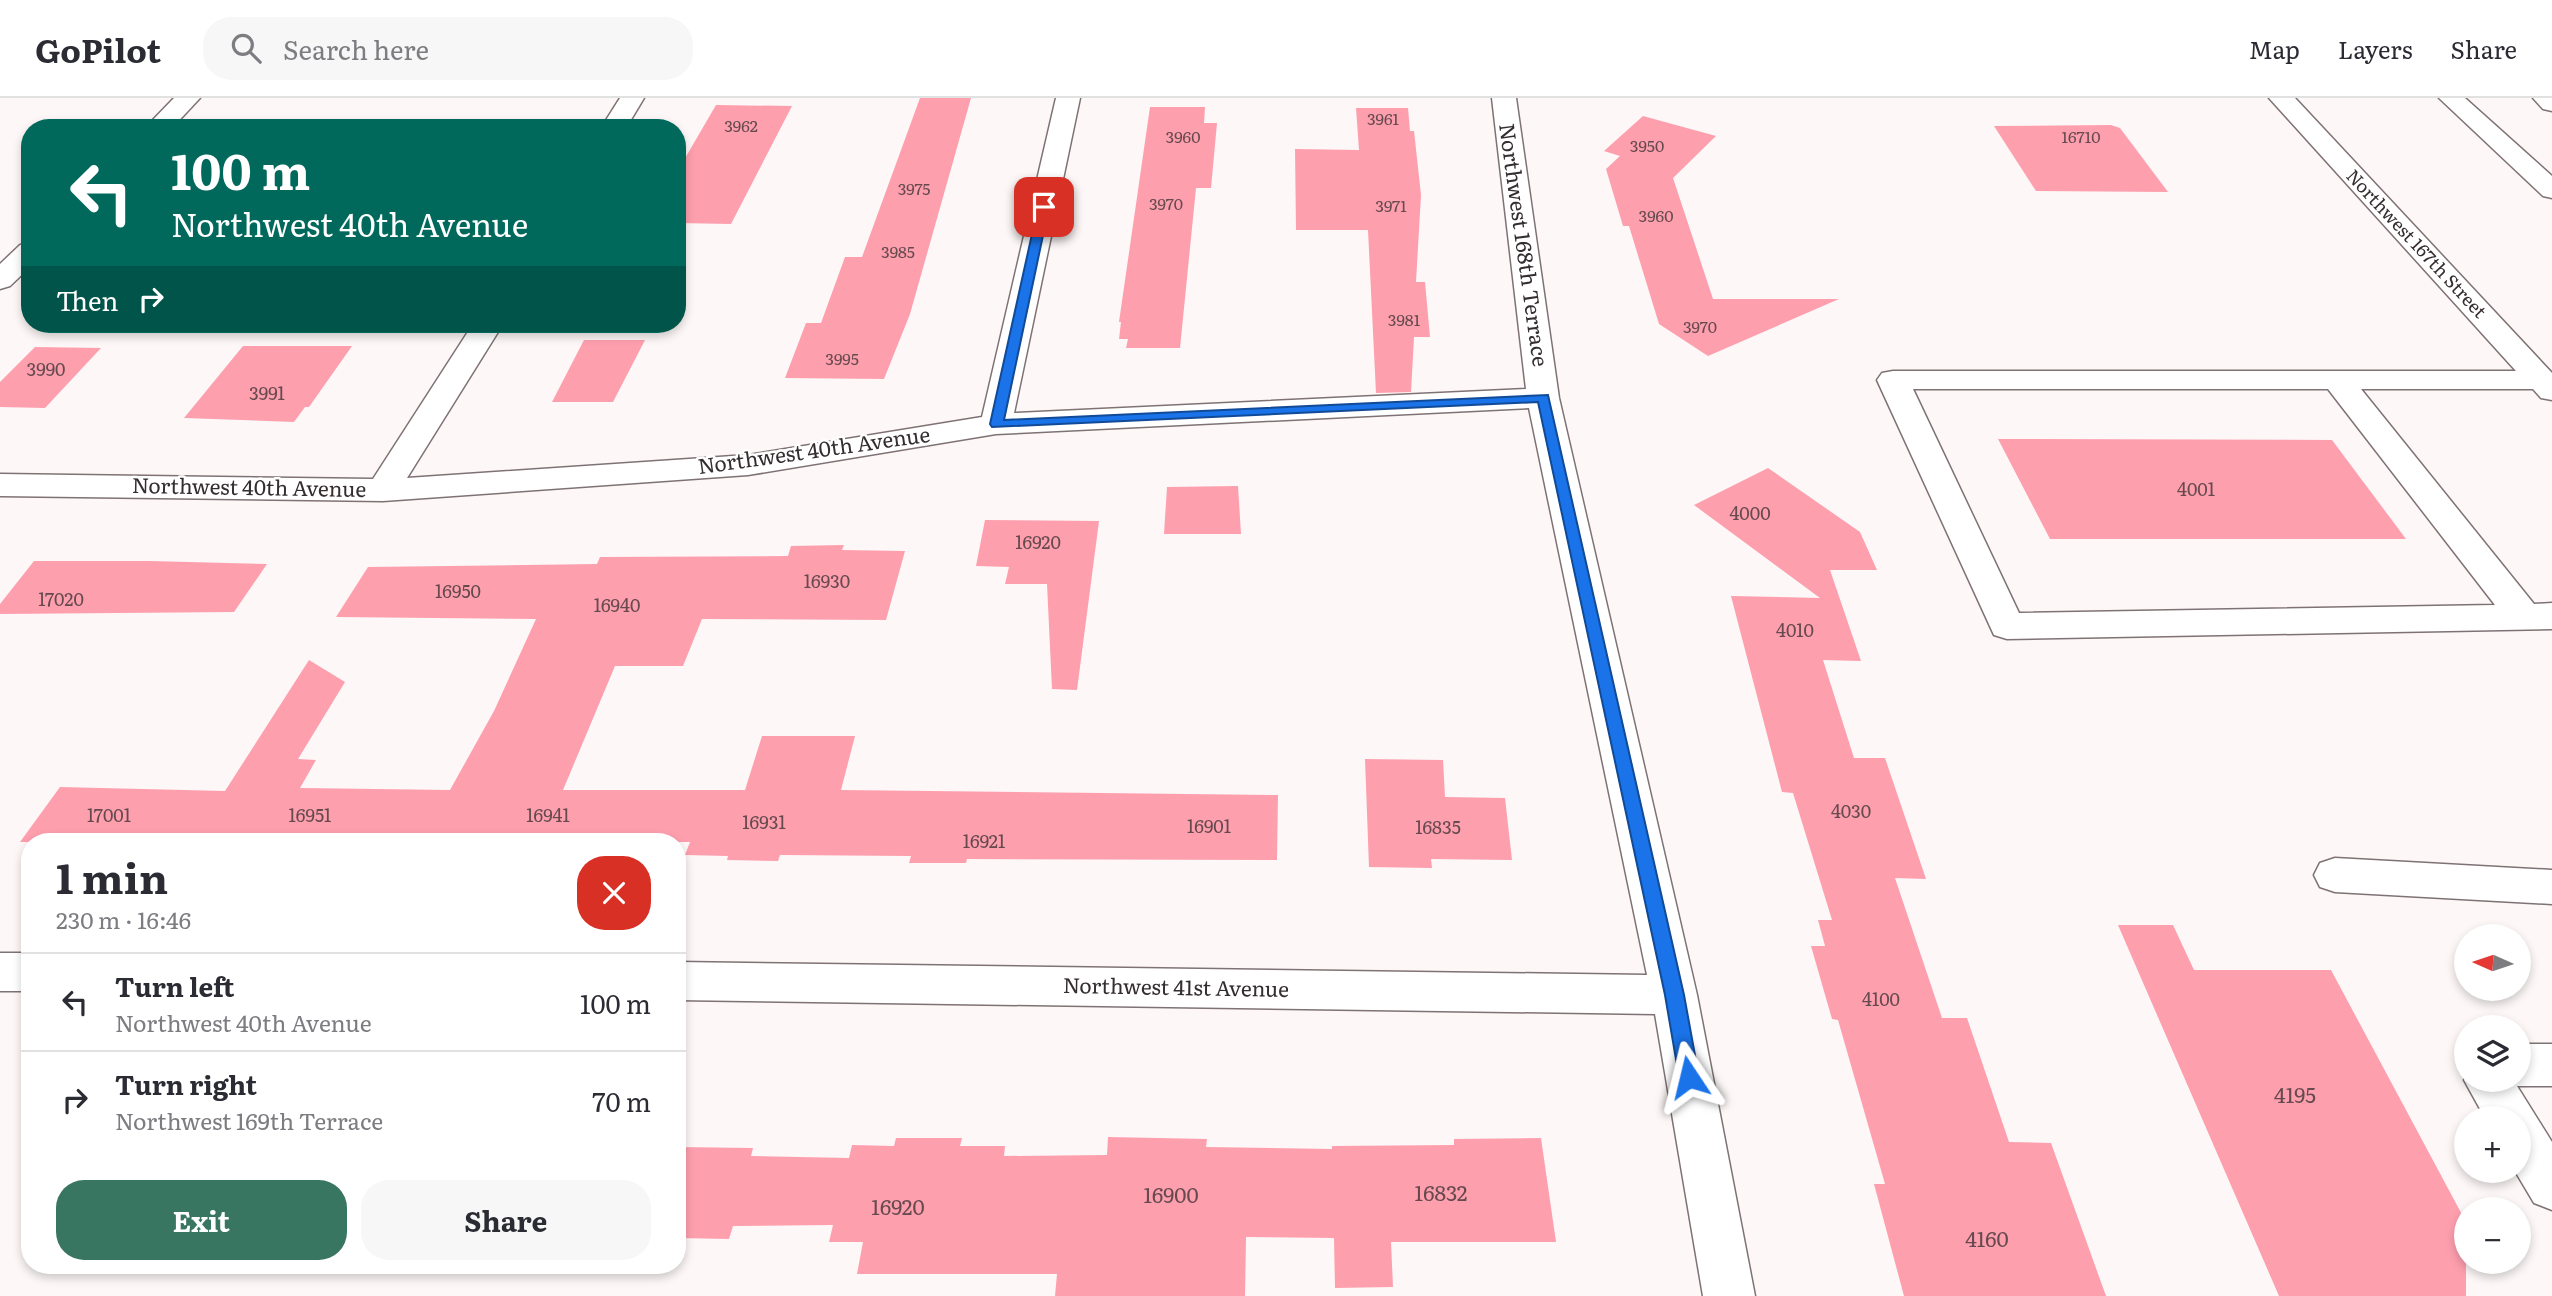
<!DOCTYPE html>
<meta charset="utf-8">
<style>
:root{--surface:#fff;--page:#f7f7f7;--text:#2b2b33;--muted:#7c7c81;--line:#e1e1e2;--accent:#397661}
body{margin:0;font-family:Literata,serif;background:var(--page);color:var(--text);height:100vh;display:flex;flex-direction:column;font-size:26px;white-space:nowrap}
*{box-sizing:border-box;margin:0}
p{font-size:23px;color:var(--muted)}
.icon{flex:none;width:38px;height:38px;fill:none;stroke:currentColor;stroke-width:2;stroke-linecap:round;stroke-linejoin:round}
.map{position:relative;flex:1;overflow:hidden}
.side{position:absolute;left:21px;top:735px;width:665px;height:441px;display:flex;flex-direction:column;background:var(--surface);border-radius:28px;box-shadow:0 4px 10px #0003}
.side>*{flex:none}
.hud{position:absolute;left:21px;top:21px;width:665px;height:214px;border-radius:28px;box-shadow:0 4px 10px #0003;background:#00695c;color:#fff;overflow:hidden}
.needle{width:46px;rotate:273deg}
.tools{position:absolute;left:2454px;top:826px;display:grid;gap:14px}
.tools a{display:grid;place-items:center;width:77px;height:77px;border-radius:50%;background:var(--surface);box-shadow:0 4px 10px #0003;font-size:35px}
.pin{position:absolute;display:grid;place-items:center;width:60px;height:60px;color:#fff;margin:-30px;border-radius:14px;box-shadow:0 4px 10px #0006}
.me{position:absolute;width:77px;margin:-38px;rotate:350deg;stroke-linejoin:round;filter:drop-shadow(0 0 5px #0008)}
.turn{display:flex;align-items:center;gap:24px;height:147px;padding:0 35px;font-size:32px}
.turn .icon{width:91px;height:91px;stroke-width:2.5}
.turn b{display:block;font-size:49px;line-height:60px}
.then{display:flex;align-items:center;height:66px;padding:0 35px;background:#0003;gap:14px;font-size:26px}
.round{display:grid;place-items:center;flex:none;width:74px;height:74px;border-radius:28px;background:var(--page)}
.overview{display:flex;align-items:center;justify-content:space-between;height:119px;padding:0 35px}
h1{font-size:42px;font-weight:700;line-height:52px}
.primary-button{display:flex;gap:14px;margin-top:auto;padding:14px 35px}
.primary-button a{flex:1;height:80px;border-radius:28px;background:var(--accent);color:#fff;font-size:28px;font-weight:700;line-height:80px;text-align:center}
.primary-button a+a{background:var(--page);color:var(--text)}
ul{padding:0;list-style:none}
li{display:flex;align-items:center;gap:21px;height:98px;padding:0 35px;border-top:2px solid var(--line)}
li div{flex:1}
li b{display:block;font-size:26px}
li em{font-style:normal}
header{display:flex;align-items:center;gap:42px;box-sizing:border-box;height:98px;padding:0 35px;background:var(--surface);border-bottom:2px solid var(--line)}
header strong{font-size:33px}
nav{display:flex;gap:38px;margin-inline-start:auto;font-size:24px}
.search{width:490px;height:63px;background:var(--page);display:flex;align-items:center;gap:18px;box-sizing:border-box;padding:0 24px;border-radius:28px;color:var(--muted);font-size:26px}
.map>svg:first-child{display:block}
.building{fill:#fe9fae}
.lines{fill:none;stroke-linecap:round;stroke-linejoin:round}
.minor-casing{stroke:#7f7274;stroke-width:3}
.highway-casing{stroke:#7f7274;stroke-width:3}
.minor{fill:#fff;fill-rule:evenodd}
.highway{fill:#fff;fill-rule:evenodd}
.route{fill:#1a73e8;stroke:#114b97;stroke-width:2}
.labels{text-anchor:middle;stroke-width:5;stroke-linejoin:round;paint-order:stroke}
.far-number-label{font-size:16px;fill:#664a4f}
.far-street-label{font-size:18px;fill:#342e2f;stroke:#fff}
.number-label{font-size:18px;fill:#664a4f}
.street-label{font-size:21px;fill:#342e2f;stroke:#fff}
.near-number-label{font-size:21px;fill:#664a4f}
</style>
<header>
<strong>GoPilot</strong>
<div class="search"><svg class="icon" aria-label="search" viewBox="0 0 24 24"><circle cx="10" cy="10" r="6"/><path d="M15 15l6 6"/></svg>Search here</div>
<nav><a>Map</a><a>Layers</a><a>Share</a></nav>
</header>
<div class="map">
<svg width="2552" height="1198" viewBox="0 0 2552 1198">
<rect width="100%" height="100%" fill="#fdf7f7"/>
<g class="building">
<path d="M920 0H971L910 216 884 281 785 280 806 225H821L845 159H862Z"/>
<path d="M716 7 792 8 731 126 677 125V74Z"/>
<path d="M1150 9H1205L1204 25H1217L1211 90H1196L1180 250H1126L1128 241H1119L1121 224H1119Z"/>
<path d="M1356 10H1408L1410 33H1414L1421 97 1416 184H1425L1430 239H1414L1411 294 1376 295 1368 132H1296L1295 51 1359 52Z"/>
<path d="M1643 18 1716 38 1673 80 1713 201H1839L1708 258 1659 226 1629 128H1623L1606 71 1620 58 1604 53Z"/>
<path d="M2111 27 2120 30 2168 94 2036 93 1994 28Z"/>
<path d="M584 242H645L613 304H552Z"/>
<path d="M243 248H352L309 309H305L294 324 184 320Z"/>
<path d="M35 249 101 250 45 310 0 309V284Z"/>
<path d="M1998 341 2332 342 2406 441H2050Z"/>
<path d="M1768 370 1860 434 1877 472H1830L1861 563 1823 562 1854 660H1885L1926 781 1895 780 1942 920H1967L2009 1044 2051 1045 2106 1198H1904L1874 1086H1885L1838 922 1832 921 1811 848H1825L1818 822H1832L1793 695 1782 694 1731 498 1820 500 1694 407Z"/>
<path d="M1238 388 1241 436H1164L1167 389Z"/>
<path d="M985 422 1099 423 1077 592 1052 591 1047 486H1005L1009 469 976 468Z"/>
<path d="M844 447 842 452 905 453 886 522 702 521 683 568H615L563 692H745L762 638H855L841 692 1278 697 1277 762 967 761 966 765H909L911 758 780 757 778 763 727 762 728 758 685 757 690 744H20L60 689 225 693 309 562 345 584 298 661 316 662 300 690 450 692 494 613 536 521 336 519 368 469 597 466 600 459 788 458 791 448Z"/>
<path d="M34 463H150L267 466 234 514 0 516V506Z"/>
<path d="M1365 661 1443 662 1445 699 1505 700 1512 762 1431 761 1432 770 1369 769Z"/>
<path d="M2118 827H2173L2194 872H2331L2466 1124V1198H2279Z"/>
<path d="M1108 1039 1207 1041 1206 1049 1332 1051V1048L1454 1047V1041L1541 1040 1556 1144H1391L1393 1189 1335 1190 1334 1140 1246 1139 1245 1198H1055L1057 1176H857L863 1144H829L833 1127 733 1128 729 1141 677 1140V1049L753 1050 751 1058 849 1060 852 1047 894 1048 896 1040H962L960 1048H1005L1004 1058 1107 1057Z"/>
</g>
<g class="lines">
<defs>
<g id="minor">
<path d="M174 0H200L172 30H145Z"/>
<path d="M620 0H644L626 30H601Z"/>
<path d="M1056 0H1080L1014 315 1526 291 1492 0H1516L1559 300 1697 897 1755 1198H1703L1655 916 677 902V864L1647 877 1529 310 996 336 748 377 383 403 0 398V376L373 381 473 226H503L407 380 748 357 982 319Z"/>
<path d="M2269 0H2295L2552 275V302L2541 300 2533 291H2361L2534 506 2552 505V531L2007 541 1994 537 1877 282 1882 275 1893 273H2516ZM1913 291H2328L2495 507 2019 515Z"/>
<path d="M30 145V169L10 188 0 191V166L20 147Z"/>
<path d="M2335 760 2552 772V806L2335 794 2320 789 2314 777 2320 765Z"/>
<rect x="0" y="855" width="30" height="38"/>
<path d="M2518 946H2552V988H2517L2552 1044V1112L2534 1105 2515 1073H2518V1020H2485L2464 982 2466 979V982H2518Z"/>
</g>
<g id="highway">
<path d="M2439 0H2465L2552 78V100L2543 98Z"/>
<path d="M2533 0H2552V13L2543 11Z"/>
</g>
</defs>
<use href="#minor" class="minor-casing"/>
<use href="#highway" class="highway-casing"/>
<use href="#minor" class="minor"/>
<use href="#highway" class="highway"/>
</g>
<path class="route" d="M1044 105 1049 109 1004 322 1548 297 1684 897 1699 979 1696 985 1689 988 1682 985 1679 979 1665 897 1538 304 992 329 990 326 1038 109Z"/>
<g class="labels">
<g class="far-number-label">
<text x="1383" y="27">3961</text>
<text x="741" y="34">3962</text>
<text x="1183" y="45">3960</text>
<text x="2081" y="45">16710</text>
<text x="1647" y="54">3950</text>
<text x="914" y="97">3975</text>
<text x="1166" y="112">3970</text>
<text x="1391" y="114">3971</text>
<text x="1656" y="124">3960</text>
<text x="898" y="160">3985</text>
<text x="1404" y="228">3981</text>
<text x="1700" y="235">3970</text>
<text x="842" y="267">3995</text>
</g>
<g class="far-street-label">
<text transform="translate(2416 146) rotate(47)" y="6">Northwest 167th Street</text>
</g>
<g class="number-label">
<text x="46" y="278">3990</text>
<text x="267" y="302">3991</text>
<text x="2196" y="398">4001</text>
<text x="1750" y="422">4000</text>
<text x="1038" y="451">16920</text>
<text x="827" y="490">16930</text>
<text x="458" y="500">16950</text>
<text x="61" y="508">17020</text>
<text x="617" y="514">16940</text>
<text x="1795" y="539">4010</text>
<text x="1851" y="720">4030</text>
<text x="109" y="724">17001</text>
<text x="310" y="724">16951</text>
<text x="548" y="724">16941</text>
<text x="764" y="731">16931</text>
<text x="1209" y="735">16901</text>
<text x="1438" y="736">16835</text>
<text x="984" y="750">16921</text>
<text x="1881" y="908">4100</text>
</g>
<g class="street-label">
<text transform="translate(1523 147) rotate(82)" y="7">Northwest 168th Terrace</text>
<text transform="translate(814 353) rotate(-8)" y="7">Northwest 40th Avenue</text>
<text transform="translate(249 390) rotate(1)" y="7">Northwest 40th Avenue</text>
<text transform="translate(1176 890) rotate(1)" y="7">Northwest 41st Avenue</text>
</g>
<g class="near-number-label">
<text x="2295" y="1005">4195</text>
<text x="1441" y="1103">16832</text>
<text x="1171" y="1105">16900</text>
<text x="898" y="1117">16920</text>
<text x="1987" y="1149">4160</text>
</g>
</g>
</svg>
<div class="tools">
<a><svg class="needle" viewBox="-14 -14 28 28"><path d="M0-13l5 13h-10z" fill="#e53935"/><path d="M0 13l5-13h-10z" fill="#7c7c81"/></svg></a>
<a><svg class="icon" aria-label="layers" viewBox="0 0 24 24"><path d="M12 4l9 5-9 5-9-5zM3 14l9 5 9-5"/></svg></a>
<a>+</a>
<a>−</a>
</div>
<div class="pin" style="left:1044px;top:109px;background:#d93025"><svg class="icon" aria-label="arrive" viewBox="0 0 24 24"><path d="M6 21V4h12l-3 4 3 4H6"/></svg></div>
<svg class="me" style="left:1689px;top:979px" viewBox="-20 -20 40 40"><path d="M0-17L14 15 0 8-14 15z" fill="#1a73e8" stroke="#fff" stroke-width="4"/></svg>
<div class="hud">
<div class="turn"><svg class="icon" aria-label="left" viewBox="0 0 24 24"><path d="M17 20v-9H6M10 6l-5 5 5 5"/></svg><div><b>100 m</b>Northwest 40th Avenue</div></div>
<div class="then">Then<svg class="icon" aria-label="right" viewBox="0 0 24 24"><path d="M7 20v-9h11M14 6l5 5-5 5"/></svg></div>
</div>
<section class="side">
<div class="overview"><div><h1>1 min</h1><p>230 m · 16:46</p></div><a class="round" style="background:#d93025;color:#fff"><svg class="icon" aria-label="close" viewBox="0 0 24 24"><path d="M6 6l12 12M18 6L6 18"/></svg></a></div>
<ul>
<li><svg class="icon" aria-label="left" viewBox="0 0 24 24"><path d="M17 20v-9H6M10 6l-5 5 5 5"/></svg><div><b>Turn left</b><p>Northwest 40th Avenue</p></div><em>100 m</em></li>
<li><svg class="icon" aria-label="right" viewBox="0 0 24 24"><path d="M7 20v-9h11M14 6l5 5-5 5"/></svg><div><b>Turn right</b><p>Northwest 169th Terrace</p></div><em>70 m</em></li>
</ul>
<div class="primary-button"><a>Exit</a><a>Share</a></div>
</section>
</div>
